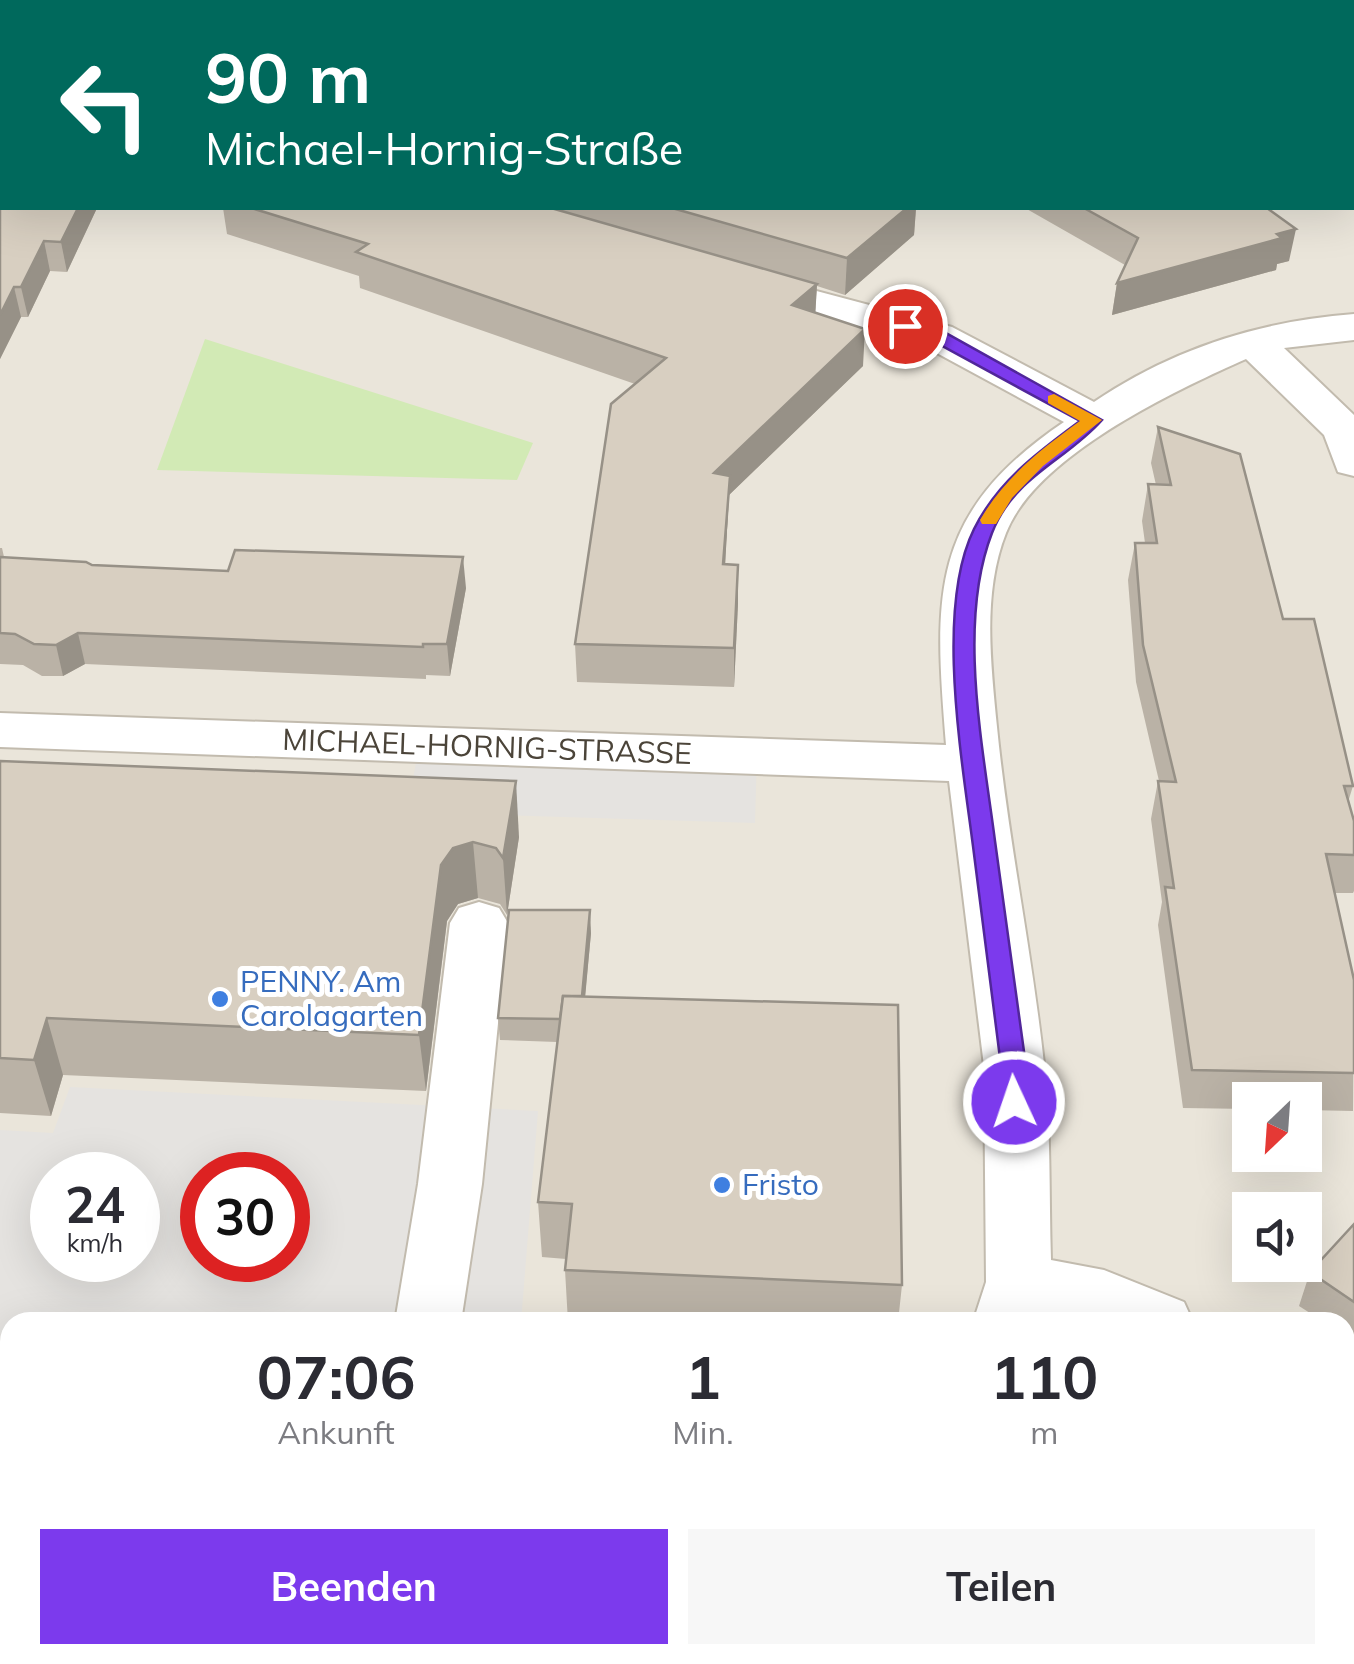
<!DOCTYPE html>
<html lang="de">
<meta charset="utf-8">
<style>
:root{--surface:#fff;--page:#f7f7f7;--text:#2b2b33;--muted:#7c7c81;--accent:#7c3aed}
body{margin:0;font-family:Mulish,sans-serif;background:var(--page);color:var(--text);height:100vh;display:flex;flex-direction:column;font-size:38px;white-space:nowrap}
*{box-sizing:border-box;margin:0}
p{font-size:32px;color:var(--muted)}
.icon{flex:none;width:55px;height:55px;fill:none;stroke:currentColor;stroke-width:2;stroke-linecap:round;stroke-linejoin:round}
.map{position:relative;flex:1;overflow:hidden}
.details{position:absolute;left:0px;top:1312px;width:1355px;height:352px;display:flex;flex-direction:column;background:var(--surface);border-radius:30px 30px 0 0;box-shadow:0 10px 40px #0002}
.details>*{flex:none}
.hud{position:absolute;left:0px;top:0px;width:1355px;height:210px;box-shadow:0 10px 40px #0002;background:#00695c;color:#fff;overflow:hidden}
.needle{width:65px;rotate:205deg}
.fabs{position:absolute;left:1232px;top:1082px;display:grid;gap:20px}
.fabs a{display:grid;place-items:center;width:90px;height:90px;border-radius:0px;background:var(--surface);box-shadow:0 10px 40px #0002;font-size:50px}
.speed{position:absolute;left:30px;top:1152px;display:flex;gap:20px;font-size:50px;font-weight:700;text-align:center}
.speed>*{display:grid;place-content:center;width:130px;height:130px;border-radius:50%;background:var(--surface);box-shadow:0 10px 40px #0002;line-height:1}
.speed small{font-size:25px;font-weight:400}
.speed .limit{border:15px solid #d22;background:#fff;color:#111}
.pin{position:absolute;display:grid;place-items:center;width:85px;height:85px;color:#fff;margin:-42px;border:5px solid #fff;border-radius:50%;box-shadow:0 2px 10px #0007}
.me{position:absolute;width:110px;margin:-55px;rotate:357deg;stroke-linejoin:round;filter:drop-shadow(0 0 8px #0008)}
.turn{display:flex;align-items:center;gap:35px;height:210px;padding:0 40px;font-size:45px}
.turn .icon{width:130px;height:130px;stroke-width:2.5}
.turn b{display:block;font-size:70px;line-height:85px}
.eta{display:flex;justify-content:space-evenly;align-items:center;height:170px;text-align:center}
.eta b{font-size:60px;font-weight:700;line-height:70px}
.action{display:flex;gap:20px;margin-top:auto;padding:20px 40px}
.action a{flex:1;height:115px;border-radius:0px;background:var(--accent);color:#fff;font-size:40px;font-weight:700;line-height:115px;text-align:center}
.action a+a{background:var(--page);color:var(--text)}
.map>svg:first-child{display:block}
.residential{fill:#eae5da;fill-rule:evenodd}
.green{fill:#d2eab5}
.parking{fill:#e5e3e0;fill-rule:evenodd}
.lines{fill:none;stroke-linecap:round;stroke-linejoin:round}
.minor-casing{stroke:#c2bbae;stroke-width:4}
.minor{fill:#fff;fill-rule:evenodd}
.wall{fill:#bab2a6}
.shaded-wall{fill:#979187}
.building{fill:#d8cfc1;stroke:#979187;stroke-width:2.5}
.route{fill:#7c3aed;stroke:#51269a;stroke-width:2.5}
.slow{fill:#f59e0b}
.shop-dot{fill:#3f7fe0;stroke:#fff;stroke-width:4}
.labels{text-anchor:middle;stroke-width:10;stroke-linejoin:round;paint-order:stroke}
.street-label{font-size:30px;fill:#4b4439;stroke:#fff}
.shop-label{font-size:30px;fill:#366cbe;stroke:#fff;text-anchor:start}
</style>
<div class="map">
<svg width="1354" height="1664" viewBox="0 0 1354 1664">
<rect width="100%" height="100%" fill="#f6f3ec"/>
<path class="residential" d="M180 0H1354V1664H0V43L2 208H1352V2H169ZM1250 1100H1305V1155H1250ZM52 1175H138V1260H52ZM202 1175H288V1260H202ZM1250 1210H1305V1265H1250ZM10 1322H1345V1655H10Z"/>
<path class="green" d="M205 339 533 443 517 480 157 470Z"/>
<g class="parking">
<path d="M419 746 757 756 755 823 407 812Z"/>
<path d="M70 1087 538 1111 521 1322H10V1655H353L342 1664H0V1130L53 1133ZM52 1175H138V1260H52ZM202 1175H288V1260H202Z"/>
<path d="M1345 1555 1354 1563V1664H1166L1156 1655H1345Z"/>
</g>
<g class="lines">
<defs>
<g id="minor">
<path d="M141 0H176L177 2H142Z"/>
<path d="M965 0H1009L1010 2H966Z"/>
<path d="M1352 150H1354V174L1352 173Z"/>
<path d="M741 271 952 327 1094 402C1172 349 1260 321 1354 314V340L1284 348 1354 415V476L1338 472 1324 435 1246 359C1174 391 1036 456 1006 533 982 593 991 664 997 727 1008 840 1032 951 1044 1064 1051 1129 1049 1195 1051 1260L1104 1270 1184 1302 1193 1322H1087L1042 1314 1039 1322H973L986 1282 984 1066 949 781 0 747V713L946 745C934 595 928 514 1064 422L922 345 726 292 720 283 726 274Z"/>
<path d="M479 902 499 908 508 923 482 1184 461 1322H395L418 1184 450 923 459 908Z"/>
<path d="M1345 1405 1354 1409V1474L1345 1471Z"/>
<path d="M585 1655H664L668 1664H589Z"/>
<path d="M704 1655H853L857 1664H700Z"/>
</g>
</defs>
<use href="#minor" class="minor-casing"/>
<use href="#minor" class="minor"/>
</g>
<g class="wall">
<path d="M1354 0V117L1352 116V2Z"/>
<path d="M0 130 2 208H97L67 272 50 271 28 317H21L0 359Z"/>
<path d="M223 208H916L914 235 845 295 817 286 815 313 863 366 729 495 725 565 738 603 734 687 577 682 575 644 635 384 360 288 359 276 227 234Z"/>
<path d="M1025 208H1267L1289 261 1277 264 1276 270 1112 315 1117 283 1125 265Z"/>
<path d="M1158 427 1283 619 1353 786 1348 802 1354 821V891L1353 893H1335L1354 980 1353 1111 1305 1110V1100H1250V1109L1183 1108 1158 925 1162 902 1151 819 1158 781H1159L1136 682 1128 580 1135 543H1145L1142 521 1148 484 1156 485 1151 463Z"/>
<path d="M0 548H2L4 557 92 565 466 588 450 676 426 675V679L85 664 63 676H42L23 665 0 664Z"/>
<path d="M0 761 519 837 507 915 500 904 478 898 458 904 447 921 426 1091 63 1075 51 1116 0 1113Z"/>
<path d="M591 933 585 996 902 1285 898 1322H568L565 1270 566 1259 542 1257 538 1202 557 1042 500 1040 498 1018Z"/>
<path d="M1354 1224V1343L1345 1337V1322H1324L1299 1306 1310 1272Z"/>
</g>
<g class="shaded-wall">
<path d="M78 208H97L67 272 61 242Z"/>
<path d="M907 208H916L914 235 845 295 847 258Z"/>
<path d="M1296 229 1289 261 1277 264 1276 270 1112 315 1117 283Z"/>
<path d="M44 241 50 271 28 317 21 287Z"/>
<path d="M817 284 815 320 792 305Z"/>
<path d="M14 287 21 317 0 359V315Z"/>
<path d="M865 329 863 366 729 495 723 603 714 473Z"/>
<path d="M463 557 466 588 450 676 447 644Z"/>
<path d="M738 565V603L734 687V648Z"/>
<path d="M78 633 85 664 63 676 56 645Z"/>
<path d="M516 781 519 837 507 915 503 858Z"/>
<path d="M473 842 478 898 458 904 447 921 426 1091 419 1035 441 865 453 848Z"/>
<path d="M590 910 591 933 581 1042 580 1020Z"/>
<path d="M47 1018 63 1075 51 1116 34 1060Z"/>
</g>
<g class="building">
<path d="M732 0H838L842 2H730Z"/>
<path d="M1019 0H1354V84L1352 83V2H1012Z"/>
<path d="M2 125V208H78L61 242 44 241 21 287H14L0 315V130Z"/>
<path d="M251 208H551L817 284 792 305 865 329 714 473 730 476 723 564 738 565 734 648 575 644 611 404 666 358 356 252 368 244Z"/>
<path d="M672 208H907L847 258Z"/>
<path d="M1084 208H1267L1296 229 1277 234 1282 238 1117 283 1138 238Z"/>
<path d="M1158 427 1240 454 1283 619H1314L1353 786H1344L1354 821V855L1326 854 1354 980V1073L1192 1070 1165 887 1174 888 1158 781 1176 782 1143 645 1135 543H1157L1148 484 1171 485Z"/>
<path d="M235 550 463 557 447 644H423V647L78 633 56 645 34 644 15 634 0 633V557L86 562 92 565 228 571Z"/>
<path d="M0 761 516 781 503 858 496 848 473 842 453 848 441 865 419 1035 47 1018 34 1060 0 1058Z"/>
<path d="M509 910H590L582 996H563L560 1019 498 1018Z"/>
<path d="M563 996 898 1005 902 1285 565 1270 572 1204 538 1202Z"/>
<path d="M1354 1224V1302L1310 1272Z"/>
</g>
<path class="route" d="M905 321 944 332 1102 420C1066 461 1014 476 992 533 957 623 983 747 995 841 1006 916 1016 991 1026 1066L1027 1102 1024 1109H1005L1001 1066C992 995 983 925 974 854 963 765 934 610 974 529 998 481 1038 452 1080 421L931 340 899 330 896 326Z"/>
<path class="slow" d="M1054 394 1102 420 1043 466 1012 498 996 524H982L980 520C1005 477 1040 450 1080 421L1048 403V396Z"/>
<g class="shop-dot">
<circle cx="220" cy="999" r="10"/>
<circle cx="722" cy="1185" r="10"/>
</g>
<g class="labels">
<g class="street-label">
<text transform="translate(487 747) rotate(2)" y="10">MICHAEL-HORNIG-STRASSE</text>
</g>
<g class="shop-label">
<text x="240" y="992">PENNY. Am<tspan x="240" dy="34">Carolagarten</tspan></text>
<text x="742" y="1195">Fristo</text>
</g>
</g>
</svg>
<div class="fabs">
<a><svg class="needle" viewBox="-14 -14 28 28"><path d="M0-13l5 13h-10z" fill="#e53935"/><path d="M0 13l5-13h-10z" fill="#7c7c81"/></svg></a>
<a><svg class="icon" aria-label="sound" viewBox="0 0 24 24"><path d="M4 9h4l5-4v14l-5-4H4zM17 9q2 3 0 6"/></svg></a>
</div>
<div class="speed"><div>24<small>km/h</small></div><div class="limit">30</div></div>
<div class="pin" style="left:905px;top:326px;background:#d93025"><svg class="icon" aria-label="arrive" viewBox="0 0 24 24"><path d="M6 21V4h12l-3 4 3 4H6"/></svg></div>
<svg class="me" style="left:1014px;top:1102px" viewBox="-20 -20 40 40"><circle r="17" fill="#7c3aed" stroke="#fff" stroke-width="3"/><path d="M0-11L8 9 0 5-8 9z" fill="#fff"/></svg>
<div class="hud">
<div class="turn"><svg class="icon" aria-label="left" viewBox="0 0 24 24"><path d="M17 20v-9H6M10 6l-5 5 5 5"/></svg><div><b>90 m</b>Michael-Hornig-Straße</div></div>
</div>
<section class="details">
<div class="eta">
<div><b>07:06</b><p>Ankunft</p></div>
<div><b>1</b><p>Min.</p></div>
<div><b>110</b><p>m</p></div>
</div>
<div class="action"><a>Beenden</a><a>Teilen</a></div>
</section>
</div>
